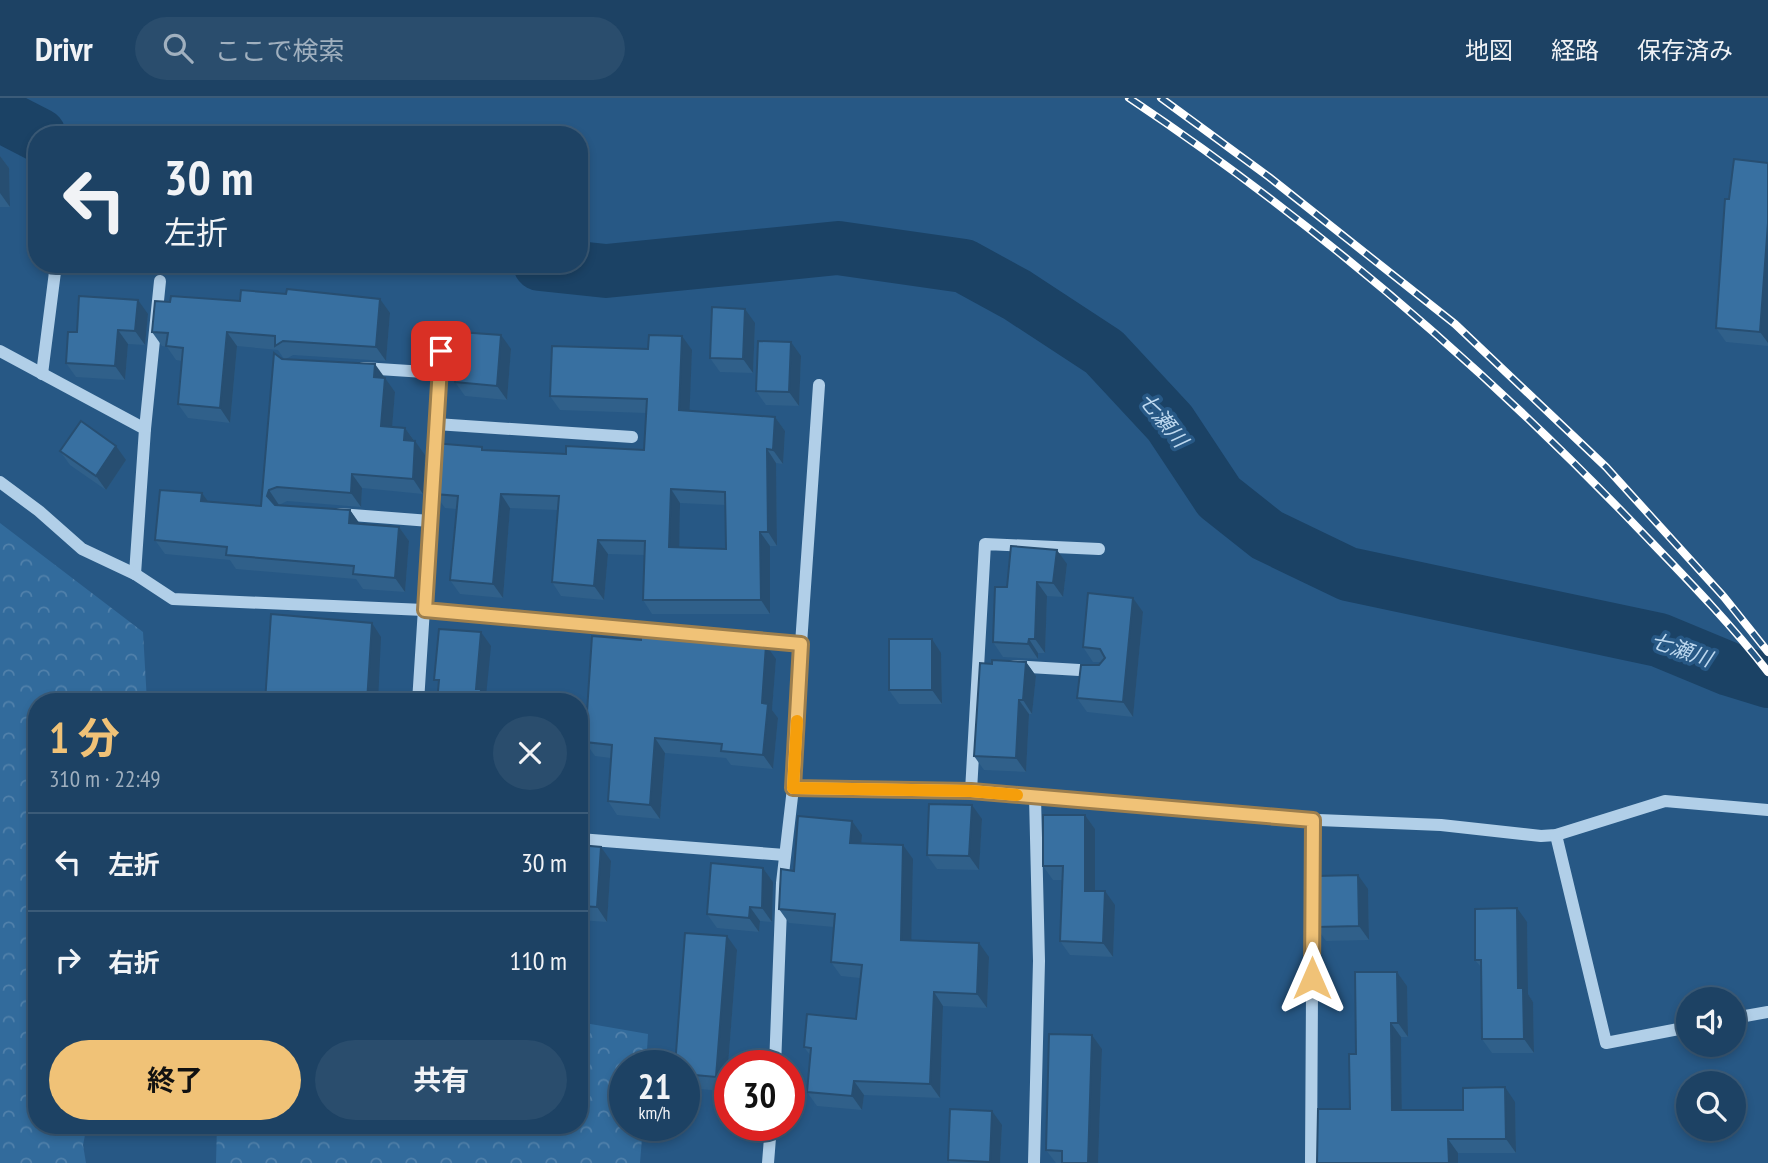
<!DOCTYPE html>
<html lang="ja">
<meta charset="utf-8">
<style>
:root{--surface:#1d4264;--page:#2a4d6d;--text:#f1f3f6;--muted:#a0b0bf;--line:#3b5b78;--accent:#f0c277}
body{margin:0;font-family:"PT Sans Narrow","Noto Sans JP",sans-serif;background:var(--page);color:var(--text);height:100vh;display:flex;flex-direction:column;font-size:26px;white-space:nowrap}
*{box-sizing:border-box;margin:0}
p{font-size:23px;color:var(--muted)}
.icon{flex:none;width:38px;height:38px;fill:none;stroke:currentColor;stroke-width:2;stroke-linecap:round;stroke-linejoin:round}
.map{position:relative;flex:1;overflow:hidden}
.sheet{position:absolute;left:28px;top:595px;width:560px;height:441px;display:flex;flex-direction:column;background:var(--surface);border-radius:28px;box-shadow:0 4px 10px #0003,0 0 0 2px var(--line)}
.sheet>*{flex:none}
.banner{position:absolute;left:28px;top:28px;width:560px;height:147px;border-radius:28px;box-shadow:0 4px 10px #0003,0 0 0 2px var(--line);background:#1d4264;color:var(--text);overflow:hidden}
.tools{position:absolute;left:1676px;top:889px;display:grid;gap:14px}
.tools a{display:grid;place-items:center;width:70px;height:70px;border-radius:50%;background:var(--surface);box-shadow:0 4px 10px #0003,0 0 0 2px var(--line);font-size:35px}
.speed{position:absolute;left:609px;top:952px;display:flex;gap:14px;font-size:35px;font-weight:700;text-align:center}
.speed>*{display:grid;place-content:center;width:91px;height:91px;border-radius:50%;background:var(--surface);box-shadow:0 4px 10px #0003,0 0 0 2px var(--line);line-height:1}
.speed small{font-size:18px;font-weight:400}
.speed .limit{border:10px solid #d22;background:#fff;color:#111}
.pin{position:absolute;display:grid;place-items:center;width:60px;height:60px;color:#fff;margin:-30px;border-radius:14px;box-shadow:0 4px 10px #0006}
.me{position:absolute;width:77px;margin:-38px;rotate:0deg;stroke-linejoin:round;filter:drop-shadow(0 0 5px #0008)}
.turn{display:flex;align-items:center;gap:24px;height:147px;padding:0 21px;font-size:32px}
.turn .icon{width:91px;height:91px;stroke-width:2.5}
.turn b{display:block;font-size:49px;line-height:60px}
.round{display:grid;place-items:center;flex:none;width:74px;height:74px;border-radius:37px;background:var(--page)}
.head{display:flex;align-items:center;justify-content:space-between;height:119px;padding:0 21px}
h1{font-size:42px;font-weight:700;line-height:52px;color:var(--accent)}
.button{display:flex;gap:14px;margin-top:auto;padding:14px 21px}
.button a{flex:1;height:80px;border-radius:42px;background:var(--accent);color:#111;font-size:28px;font-weight:700;line-height:80px;text-align:center}
.button a+a{background:var(--page);color:var(--text)}
ul{padding:0;list-style:none}
li{display:flex;align-items:center;gap:21px;height:98px;padding:0 21px;border-top:2px solid var(--line)}
li div{flex:1}
li b{display:block;font-size:26px}
li em{font-style:normal}
header{display:flex;align-items:center;gap:42px;box-sizing:border-box;height:98px;padding:0 35px;background:var(--surface);border-bottom:2px solid var(--line)}
header strong{font-size:33px}
nav{display:flex;gap:38px;margin-inline-start:auto;font-size:24px}
.search{width:490px;height:63px;background:var(--page);display:flex;align-items:center;gap:18px;box-sizing:border-box;padding:0 24px;border-radius:38px;color:var(--muted);font-size:26px}
.map>svg:first-child{display:block}
.forest{fill:url(#forest-crowns)}
.lines{fill:none;stroke-linecap:round;stroke-linejoin:round}
.river{stroke:#1b4265;stroke-width:54}
.minor{stroke:#b1cfe8;stroke-width:12}
.rail-casing{stroke:#fff;stroke-width:8}
.rail{stroke:#275885;stroke-width:5;stroke-dasharray:16;stroke-linecap:butt}
.wall{fill:#30608a;fill-rule:evenodd}
.shaded-wall{fill:#274e71}
.building{fill:#3870a1;stroke:#274e71;stroke-width:2;fill-rule:evenodd}
.route-casing{stroke:#9c7e4d;stroke-width:18}
.route{stroke:#f0c277;stroke-width:12}
.slow{stroke:#f59e0b;stroke-width:12}
.labels{text-anchor:middle;stroke-width:7;stroke-linejoin:round;paint-order:stroke}
.water-label{font-size:21px;font-style:italic;fill:#bdd8ef;stroke:#275885}
</style>
<header>
<strong>Drivr</strong>
<div class="search"><svg class="icon" aria-label="search" viewBox="0 0 24 24"><circle cx="10" cy="10" r="6"/><path d="M15 15l6 6"/></svg>ここで検索</div>
<nav><a>地図</a><a>経路</a><a>保存済み</a></nav>
</header>
<div class="map">
<svg width="1768" height="1065" viewBox="0 0 1768 1065">
<defs>
<pattern id="forest-crowns" width="20" height="18" patternUnits="userSpaceOnUse" patternTransform="scale(1.75)"><rect width="20" height="18" fill="#326b9c"/><path d="M2 6a3 3 0 1 1 6 0M12 15a3 3 0 1 1 6 0" fill="none" stroke="#5181ab"/></pattern>
</defs>
<rect width="100%" height="100%" fill="#275885"/>
<g class="forest">
<path d="M0 425 143 534 147 604H37V1027H87L83 1047 86 1065H0Z"/>
<path d="M579 924 648 936 646 968H625V1027H643L640 1065H216L217 1027H472L484 1031 486 1027H579Z"/>
</g>
<g class="lines">
<g class="river">
<path d="M0 17 39 37"/>
<path d="M540 166 606 173 838 150 964 168 1017 197 1104 254 1170 325 1219 399 1267 437 1348 476 1659 542 1729 571 1768 583"/>
</g>
<g class="minor">
<path d="M0 253 145 331 135 476"/>
<path d="M363 270 440 275"/>
<path d="M42 276 56 166"/>
<path d="M436 326 632 339"/>
<path d="M145 331 160 183"/>
<path d="M0 384 39 413 82 451 135 476 173 501 424 512 801 546 793 690 782 785 775 968"/>
<path d="M339 416 430 423"/>
<path d="M801 546 819 287"/>
<path d="M1013 568 1096 573"/>
<path d="M418 604 442 230"/>
<path d="M793 690 971 693 1294 721 1441 727 1541 738 1556 737 1665 703 1768 712"/>
<path d="M971 693 985 446 1099 451"/>
<path d="M1556 737 1606 945 1689 929"/>
<path d="M579 741 785 757"/>
<path d="M1734 920 1768 914"/>
<path d="M768 1065 771 1027"/>
<path d="M1034 1065 1039 863 1035 699"/>
<path d="M1311 1065 1313 722"/>
</g>
<defs>
<g id="rail">
<path d="M1129 0C1312 122 1481 267 1633 425 1679 473 1727 521 1768 574"/>
<path d="M1161 0 1269 79 1455 226 1606 369 1724 499 1768 554"/>
</g>
</defs>
<use href="#rail" class="rail-casing"/>
<use href="#rail" class="rail"/>
</g>
<g class="wall">
<path d="M0 58 9 70 10 109H0Z"/>
<path d="M1768 65V248L1726 244 1716 230 1729 101Z"/>
<path d="M390 215 386 263 293 257 286 261 384 280 395 294 392 329 405 330 425 357 423 396 362 390 361 409 287 403 279 407 350 412 359 426 399 429 409 443 405 494 363 491 356 481 236 471 230 462 165 456 155 442 202 395 208 404 261 408 282 261H284L278 252 237 248 230 325 188 320 178 306 182 263 176 262 167 249 162 248 152 234Z"/>
<path d="M148 216 145 247 128 246 125 282 76 279 66 265 77 234Z"/>
<path d="M755 225 753 275 720 274 710 260Z"/>
<path d="M511 251 507 302 465 298 455 284Z"/>
<path d="M692 252 689 313 775 319 785 333 783 366 776 365 777 448H770V516H652L643 502 644 457 608 456 604 502 561 498 552 484 558 412 510 410 503 500 460 496 450 482 457 411 445 410 435 396 436 391 430 383 482 349 484 353 566 356 644 352 646 315 560 312 550 298ZM680 405 725 407 726 451 679 450Z"/>
<path d="M801 258 799 308 766 307 756 293Z"/>
<path d="M60 353 126 362 106 392 70 367Z"/>
<path d="M1067 466 1063 499 1047 498 1045 555H1038V561L1003 559 993 544 1007 489Z"/>
<path d="M1143 514 1133 619 1087 614 1077 600 1101 564H1093L1083 549Z"/>
<path d="M941 555 942 606H899L889 592Z"/>
<path d="M776 561 772 612 778 620 773 671 731 667 726 660 665 655 660 721 617 717 608 703 611 660 595 658 585 644Z"/>
<path d="M1026 564 1036 578 1032 616H1029L1026 674 984 672 974 658 992 566Z"/>
<path d="M1085 717 1095 731V793L1115 807 1113 859 1070 857 1060 843 1063 782H1053L1043 768Z"/>
<path d="M982 721 979 772 937 771 927 757Z"/>
<path d="M862 737 861 745 913 761 911 842 989 859 987 910 943 908 940 1000 864 997 862 1012 817 1008 807 994 810 957 804 949 856 921 860 880 841 878 831 864 834 829 789 825 779 811 794 773Z"/>
<path d="M579 747 611 763 607 824 579 822Z"/>
<path d="M763 770 773 784 772 824 760 823 759 834 717 830 707 816Z"/>
<path d="M1368 791 1369 842 1326 843 1316 829Z"/>
<path d="M1527 824 1528 896 1533 904 1534 955H1492L1482 941 1481 869 1475 862Z"/>
<path d="M737 852 726 993 684 990V968Z"/>
<path d="M1397 874 1407 888 1408 939H1401L1402 1012H1463L1515 1004 1516 1055H1458V1065H1317L1350 1011 1356 956Z"/>
<path d="M1092 937 1102 951 1098 1065H1056L1046 1052Z"/>
<path d="M1002 1027 1000 1065H950L948 1062Z"/>
</g>
<g class="shaded-wall">
<path d="M0 58 9 70 10 109 0 95Z"/>
<path d="M1768 125V245L1760 234Z"/>
<path d="M380 201 390 215 386 263 376 249Z"/>
<path d="M138 202 148 216 145 247 135 233Z"/>
<path d="M745 211 755 225 753 275 743 261Z"/>
<path d="M118 232 128 246 125 282 115 268Z"/>
<path d="M227 234 237 248 230 325 220 310Z"/>
<path d="M501 237 511 251 507 302 497 288Z"/>
<path d="M682 238 692 252 689 326 679 312Z"/>
<path d="M791 244 801 258 799 308 789 294Z"/>
<path d="M375 266 385 280 374 279Z"/>
<path d="M385 280 395 294 391 342 381 328Z"/>
<path d="M775 319 785 333 783 366 773 352Z"/>
<path d="M405 330 415 344 404 342Z"/>
<path d="M415 343 425 357 423 396 413 381Z"/>
<path d="M116 348 126 362 106 392 96 378Z"/>
<path d="M767 351 776 365 777 448 768 434Z"/>
<path d="M352 376 362 390 361 409 351 395Z"/>
<path d="M671 391 680 405 679 463 669 449Z"/>
<path d="M269 392 279 407 277 412 267 398Z"/>
<path d="M202 395 212 409 201 403Z"/>
<path d="M501 396 510 410 503 500 493 486Z"/>
<path d="M350 412 360 426 349 425Z"/>
<path d="M399 429 409 443 405 494 395 480Z"/>
<path d="M760 434 770 448V516L761 502Z"/>
<path d="M598 442 608 456 604 502 594 488Z"/>
<path d="M1057 452 1067 466 1063 499 1053 485Z"/>
<path d="M1037 484 1047 498 1045 555 1035 541Z"/>
<path d="M1133 500 1143 514 1133 619 1123 604Z"/>
<path d="M372 525 381 539 378 604H367Z"/>
<path d="M481 534 491 548 486 598 490 604H480L476 591Z"/>
<path d="M932 541 941 555 942 606 932 592Z"/>
<path d="M1029 541 1038 555V561L1028 546Z"/>
<path d="M766 547 776 561 772 612 778 620 773 671 763 657 762 605Z"/>
<path d="M1026 564 1036 578 1032 616 1023 602Z"/>
<path d="M1019 602 1029 616 1026 674 1016 660Z"/>
<path d="M655 640 665 655 660 721 650 707Z"/>
<path d="M972 707 982 721 979 772 969 758Z"/>
<path d="M1085 717 1095 731V807L1085 793Z"/>
<path d="M852 723 862 737 860 759 850 745Z"/>
<path d="M903 747 913 761 911 856 901 842Z"/>
<path d="M601 749 611 763 607 824 597 809Z"/>
<path d="M763 770 773 784 772 824 762 810Z"/>
<path d="M1358 777 1368 791 1369 842 1359 828Z"/>
<path d="M1105 793 1115 807 1113 859 1103 845Z"/>
<path d="M750 809 760 823 759 834 749 820Z"/>
<path d="M1517 810 1527 824 1528 896 1533 904 1534 955 1524 941 1518 890Z"/>
<path d="M727 838 737 852 726 993 716 979Z"/>
<path d="M979 845 989 859 987 910 977 896Z"/>
<path d="M1397 874 1407 888 1408 939 1398 925Z"/>
<path d="M934 894 943 908 940 1000 930 986Z"/>
<path d="M1391 925 1401 939 1402 1026 1392 1012Z"/>
<path d="M1092 937 1102 951 1098 1065H1088Z"/>
<path d="M854 983 864 997 862 1012 852 998Z"/>
<path d="M1505 989 1515 1004 1516 1055 1506 1041Z"/>
<path d="M992 1013 1002 1027 1000 1065H991L990 1064Z"/>
<path d="M1448 1041 1458 1055V1065H1449Z"/>
</g>
<g class="building">
<path d="M1734 61 1768 65V125L1760 234 1716 230 1725 101H1729Z"/>
<path d="M287 191 380 201 376 249 283 243 275 248V238L227 234 220 310 178 306 183 250 166 248 168 235 152 234 155 203 170 204 171 198 240 203 241 192 286 196Z"/>
<path d="M79 198 138 202 135 233 118 232 115 268 66 265 68 234H77Z"/>
<path d="M712 209 745 211 743 261 710 260Z"/>
<path d="M459 234 501 237 497 288 455 284Z"/>
<path d="M649 237 682 238 679 312 775 319 773 352 767 351 768 434H760L761 502H643L645 443 598 442 594 488 552 484 559 398 501 396 493 486 450 482 458 398 435 396 436 384 430 383 433 345 482 349V352L566 356V348L644 352 647 301 550 298 552 248 648 251ZM671 391 725 394 726 451 669 449Z"/>
<path d="M758 243 791 244 789 294 756 293Z"/>
<path d="M274 255 282 261 375 266 374 279 385 280 381 328 405 330 404 342 415 343 413 381 352 376 351 395 277 389 269 392 267 398 275 407 350 412 349 425 399 429 395 480 353 476 354 468 226 457 227 449 155 442 160 392 202 395 201 403 261 408Z"/>
<path d="M81 323 116 348 96 378 60 353Z"/>
<path d="M1011 448 1057 452 1053 485 1037 484 1035 541H1029L1028 546 993 544 995 489H1007Z"/>
<path d="M1088 495 1133 500 1123 604 1077 600 1081 567H1099L1105 560 1100 551 1083 549Z"/>
<path d="M271 516 372 525 367 604H265Z"/>
<path d="M439 531 481 534 476 591H481L480 604H437L439 582H434Z"/>
<path d="M641 536 766 547 762 605 768 606 763 657 721 653 722 646 655 640 650 707 608 703 612 647 585 644 592 538 641 542Z"/>
<rect x="889" y="541" width="43" height="51"/>
<path d="M992 562 1026 564 1023 602H1019L1016 660 974 658 980 565 992 566Z"/>
<path d="M929 706 972 707 969 758 927 757Z"/>
<path d="M1043 717H1085V793H1105L1103 845 1060 843 1063 768H1043Z"/>
<path d="M798 718 852 723 850 745 903 747 901 842 979 845 977 896 934 894 930 986 854 983 852 998 807 994 811 950 804 949 807 916 856 921 862 867 831 864 835 816 779 811 781 771 794 773Z"/>
<path d="M579 747 601 749 597 809 579 808Z"/>
<path d="M711 765 763 770 762 810 750 809 749 820 707 816Z"/>
<path d="M1358 777 1359 828 1316 829V778Z"/>
<path d="M1517 810 1518 890H1523L1524 941H1482L1481 862H1475V811Z"/>
<path d="M685 835 727 838 716 979 684 976V968H675Z"/>
<path d="M1355 874H1397L1398 925H1391L1392 1012H1463V990L1505 989 1506 1041H1448L1449 1065H1317L1318 1011H1350L1349 956H1356Z"/>
<path d="M1049 936 1092 937 1088 1065H1062V1053L1046 1052Z"/>
<path d="M950 1011 992 1013 990 1064 948 1062Z"/>
</g>
<g class="lines">
<defs>
<path id="route" d="M441 253 425 512 801 546 793 690 971 693 1313 722 1312 880"/>
</defs>
<use href="#route" class="route-casing"/>
<use href="#route" class="route"/>
<path class="slow" d="M797 623 793 690 971 693 1017 697"/>
</g>
<g class="labels">
<g class="water-label">
<text transform="translate(1163 322) rotate(51)" y="7">七瀬川</text>
<text transform="translate(1681 552) rotate(19)" y="7">七瀬川</text>
</g>
</g>
</svg>
<div class="tools">
<a><svg class="icon" aria-label="sound" viewBox="0 0 24 24"><path d="M4 9h4l5-4v14l-5-4H4zM17 9q2 3 0 6"/></svg></a>
<a><svg class="icon" aria-label="search" viewBox="0 0 24 24"><circle cx="10" cy="10" r="6"/><path d="M15 15l6 6"/></svg></a>
</div>
<div class="speed"><div>21<small>km/h</small></div><div class="limit">30</div></div>
<div class="pin" style="left:441px;top:253px;background:#d93025"><svg class="icon" aria-label="arrive" viewBox="0 0 24 24"><path d="M6 21V4h12l-3 4 3 4H6"/></svg></div>
<svg class="me" style="left:1312px;top:880px" viewBox="-20 -20 40 40"><path d="M0-17L14 15 0 8-14 15z" fill="#f0c277" stroke="#fff" stroke-width="4"/></svg>
<div class="banner">
<div class="turn"><svg class="icon" aria-label="left" viewBox="0 0 24 24"><path d="M17 20v-9H6M10 6l-5 5 5 5"/></svg><div><b>30 m</b>左折</div></div>
</div>
<section class="sheet">
<div class="head"><div><h1>1 分</h1><p>310 m · 22:49</p></div><a class="round"><svg class="icon" aria-label="close" viewBox="0 0 24 24"><path d="M6 6l12 12M18 6L6 18"/></svg></a></div>
<ul>
<li><svg class="icon" aria-label="left" viewBox="0 0 24 24"><path d="M17 20v-9H6M10 6l-5 5 5 5"/></svg><div><b>左折</b></div><em>30 m</em></li>
<li><svg class="icon" aria-label="right" viewBox="0 0 24 24"><path d="M7 20v-9h11M14 6l5 5-5 5"/></svg><div><b>右折</b></div><em>110 m</em></li>
</ul>
<div class="button"><a>終了</a><a>共有</a></div>
</section>
</div>
